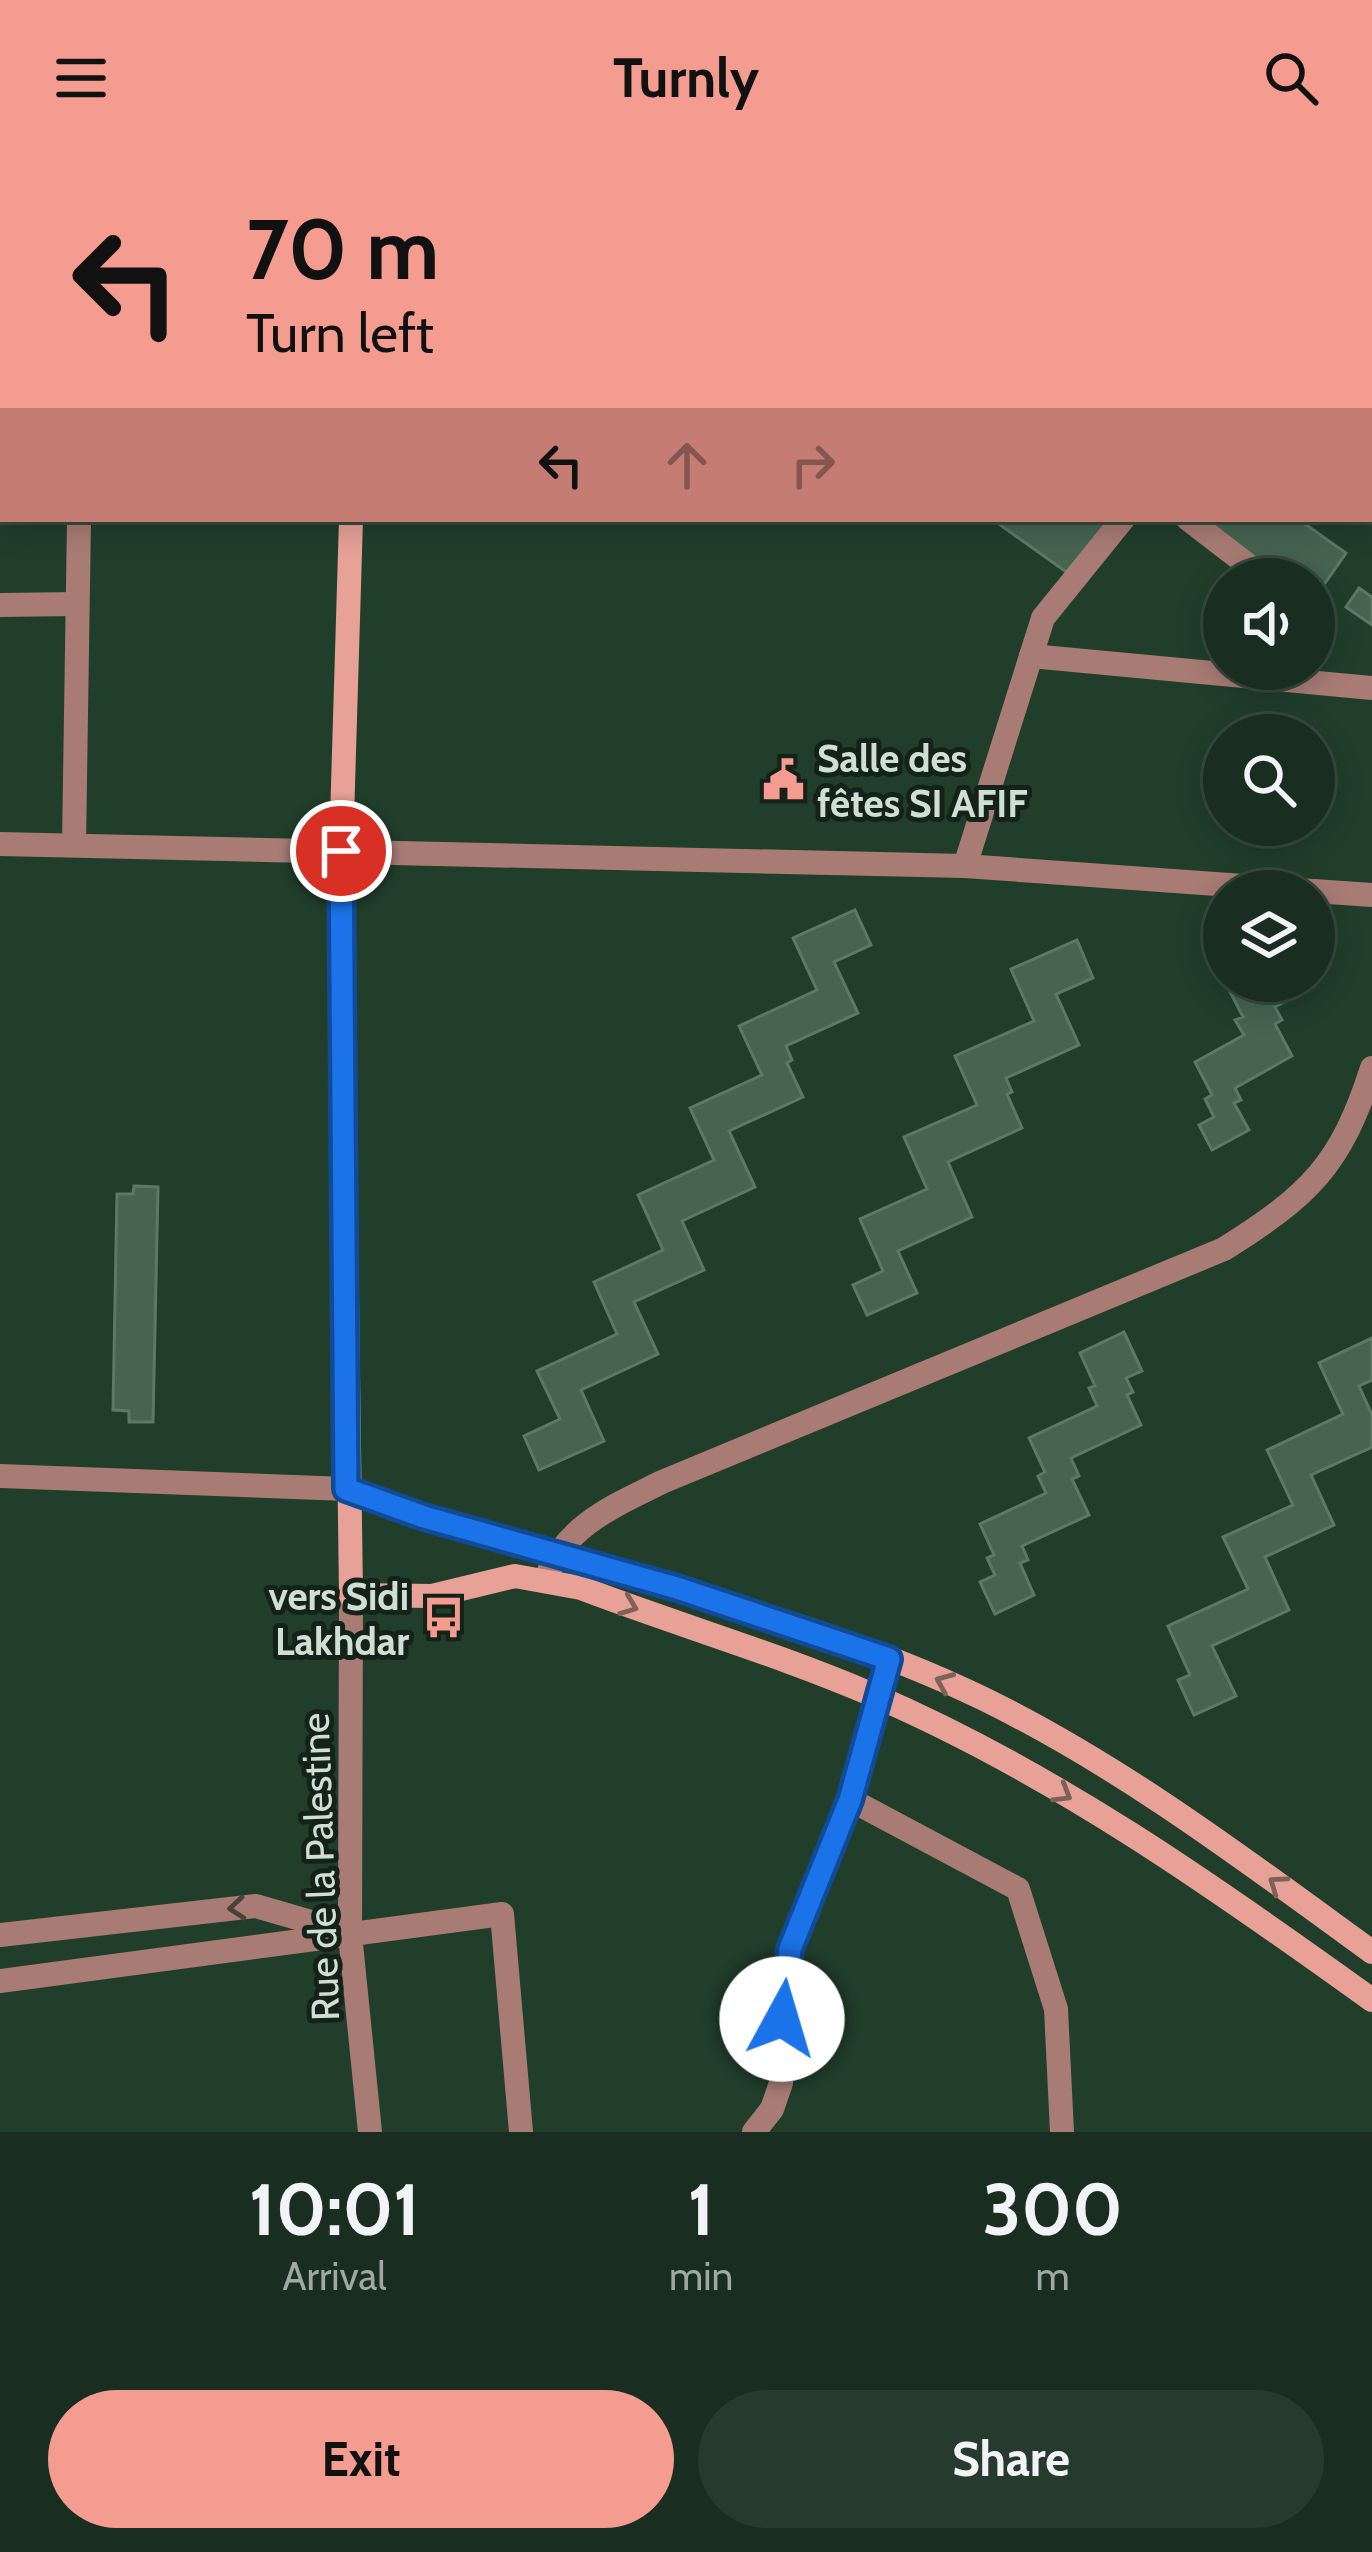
<!DOCTYPE html>
<meta charset="utf-8">
<style>
:root{--surface:#192e20;--page:#263a2d;--text:#f1f3f6;--muted:#9fa8a5;--line:#374a3e;--accent:#f59c90}
body{margin:0;font-family:Cabin,sans-serif;background:var(--page);color:var(--text);height:100vh;display:flex;flex-direction:column;font-size:45px;white-space:nowrap}
*{box-sizing:border-box;margin:0}
p{font-size:39px;color:var(--muted)}
.icon{flex:none;width:66px;height:66px;fill:none;stroke:currentColor;stroke-width:2;stroke-linecap:round;stroke-linejoin:round}
.map{position:relative;height:1976px;overflow:hidden}
.sheet{display:flex;flex-direction:column;background:var(--surface);flex:1}
.sheet>*{flex:none}
.top-card{position:absolute;left:0px;top:0px;width:1374px;height:366px;box-shadow:0 6px 30px #0003,0 0 0 3px var(--line);background:#f59c90;color:#111;overflow:hidden}
.fabs{position:absolute;left:1203px;top:402px;display:grid;gap:24px}
.fabs a{display:grid;place-items:center;width:132px;height:132px;border-radius:50%;background:var(--surface);box-shadow:0 6px 30px #0003,0 0 0 3px var(--line);font-size:60px}
.pin{position:absolute;display:grid;place-items:center;width:102px;height:102px;color:#fff;margin:-51px;border:6px solid #fff;border-radius:50%;box-shadow:0 3px 12px #0007}
.me{position:absolute;width:132px;margin:-66px;rotate:6deg;stroke-linejoin:round;filter:drop-shadow(0 0 9px #0008)}
.turn{display:flex;align-items:center;gap:42px;height:252px;padding:0 48px;font-size:54px}
.turn .icon{width:156px;height:156px;stroke-width:2.5}
.turn b{display:block;font-size:84px;line-height:102px}
.lanes{display:flex;align-items:center;height:114px;padding:0 48px;background:#0003;justify-content:center;gap:60px;direction:ltr}
.lanes .off{opacity:.35}
.eta{display:flex;justify-content:space-evenly;align-items:center;height:204px;text-align:center}
.eta b{font-size:72px;font-weight:700;line-height:84px}
.button{display:flex;gap:24px;margin-top:auto;padding:24px 48px}
.button a{flex:1;height:138px;border-radius:72px;background:var(--accent);color:#111;font-size:48px;font-weight:700;line-height:138px;text-align:center}
.button a+a{background:var(--page);color:var(--text)}
header{display:flex;justify-content:space-between;align-items:center;height:156px;padding:0 48px;background:var(--accent);color:#111;font-size:54px;font-weight:700}
.map>svg:first-child{display:block}
.building{fill:#466450;stroke:#5b7a65;stroke-width:3}
.lines{fill:none;stroke-linecap:round;stroke-linejoin:round}
.street{stroke:#a87c75;stroke-width:24}
.secondary{stroke:#e7a197;stroke-width:24}
.oneway{stroke:#7e6258}
.oneway2{stroke:#484239}
.route-casing{stroke:#114b97;stroke-width:30}
.route{stroke:#1a73e8;stroke-width:21}
.labels{text-anchor:middle;stroke-width:10;stroke-linejoin:round;paint-order:stroke}
.poi-label{font-size:39px;font-weight:bold;fill:#cfdfd3;stroke:#152219;text-anchor:start}
.street-label{font-size:39px;fill:#cfdfd3;stroke:#152219}
</style>
<header><svg class="icon" aria-label="menu" viewBox="0 0 24 24"><path d="M4 6h16M4 12h16M4 18h16"/></svg>Turnly<svg class="icon" aria-label="search" viewBox="0 0 24 24"><circle cx="10" cy="10" r="6"/><path d="M15 15l6 6"/></svg></header>
<div class="map">
<svg width="1372" height="1976" viewBox="0 0 1372 1976">
<rect width="100%" height="100%" fill="#213e2b"/>
<g class="building">
<path d="M992 363H1129L1083 428Z"/>
<path d="M1179 363H1298L1346 397 1314 443V423H1263L1177 366Z"/>
<path d="M1359 432 1372 441V469L1346 451Z"/>
<path d="M855 754 871 789 834 806 858 857 786 890 792 904 787 907 803 941 729 975 755 1031 682 1065 704 1114 634 1146 658 1198 581 1234 604 1285 539 1314 524 1280 560 1263 537 1215 617 1178 594 1126 663 1094 638 1039 714 1004 690 952 762 919 739 870 817 834 793 782Z"/>
<path d="M1077 784 1093 822 1056 838 1079 889 1006 922 1012 936 1007 938 1022 972 948 1006 972 1061 898 1095 917 1137 867 1159 853 1129 883 1115 860 1063 927 1033 904 981 977 949 955 900 1034 865 1011 813Z"/>
<path d="M1232 825H1297L1303 836 1275 851 1282 864 1275 868 1292 900 1235 932 1241 944 1234 947 1249 974 1212 994 1199 969 1214 961 1205 943 1212 939 1195 906 1244 879 1235 864 1243 861 1226 828Z"/>
<path d="M134 1030 158 1031 153 1266H129V1255L113 1254 117 1038H133Z"/>
<path d="M1124 1176 1142 1215 1126 1222 1133 1236 1127 1239 1141 1269 1071 1302 1079 1320 1072 1323 1089 1359 1022 1390 1028 1404 1020 1407 1034 1439 995 1458 980 1426 995 1419 987 1402 994 1399 980 1368 1046 1337 1038 1320 1045 1316 1029 1282 1097 1250 1089 1232 1095 1230 1080 1197Z"/>
<path d="M1372 1182V1224L1359 1230 1372 1259V1291L1311 1319 1334 1369 1265 1401 1289 1454 1212 1490 1236 1540 1194 1559 1178 1524 1190 1519 1168 1470 1248 1433 1223 1381 1293 1349 1267 1294 1343 1258 1319 1207Z"/>
</g>
<g class="lines">
<g class="street">
<path d="M1028 0 1032 3"/>
<path d="M87 3V0"/>
<path d="M1371 54 1372 53"/>
<path d="M1371 274 1372 275"/>
<path d="M1188 363 1266 423"/>
<path d="M0 449 77 448"/>
<path d="M1031 500 1372 532"/>
<path d="M0 688 965 710 1313 735"/>
<path d="M74 689 79 363"/>
<path d="M965 710 1043 462 1123 363"/>
<path d="M1314 735 1372 739"/>
<path d="M0 1320 347 1333"/>
<path d="M546 1422C566 1369 614 1350 662 1326L1224 1093C1310 1039 1341 1009 1372 912"/>
<path d="M351 1439 350 1778 370 1976"/>
<path d="M851 1644 1018 1733 1056 1853 1062 1976"/>
<path d="M0 1779 256 1750 342 1775"/>
<path d="M0 1825 502 1758 521 1976"/>
<path d="M754 1976 772 1953 781 1927 790 1793 851 1644 889 1503"/>
</g>
<g class="secondary">
<path d="M362 3V0"/>
<path d="M351 363 341 696 351 1439 432 1440 515 1420 581 1432C678 1469 778 1498 873 1539 1052 1616 1215 1731 1372 1844"/>
<path d="M347 1333C556 1412 782 1445 984 1543 1123 1611 1248 1706 1372 1796"/>
</g>
</g>
<defs><path id="oneway-chevron" d="M-2-3.5L2.5 0L-2 3.5" fill="none" stroke-width="1.6" stroke-linecap="round" stroke-linejoin="round" transform="scale(3)"/></defs>
<g class="oneway">
<use href="#oneway-chevron" transform="translate(629 1450) rotate(21)"/>
<use href="#oneway-chevron" transform="translate(944 1526) rotate(-157)"/>
<use href="#oneway-chevron" transform="translate(1063 1638) rotate(31)"/>
<use href="#oneway-chevron" transform="translate(1277 1728) rotate(-145)"/>
</g>
<use class="oneway2" href="#oneway-chevron" transform="translate(237 1752) rotate(175)"/>
<g class="lines">
<defs>
<path id="route" d="M341 695 346 1333 424 1361 677 1432 889 1503 850 1644 790 1793 782 1863"/>
</defs>
<use href="#route" class="route-casing"/>
<use href="#route" class="route"/>
</g>
<defs>
<symbol id="civic-bare" viewBox="-9 -9 18 18"><path d="M-.6-6.5H3V-4.5H.6V-3L4-1V1h2V6H-6V1h2V-1L-.6-3ZM-1.2 2.5V6h2.4V2.5Z" fill="#f59c90" stroke="#152219" stroke-width="2.5" paint-order="stroke"/></symbol>
<symbol id="bus-bare" viewBox="-9 -9 18 18"><path d="M-5-6H5V4H4V6H2V4H-2V6H-4V4H-5ZM-3.5-4V0h7V-4ZM-3.5 1.2v1.5H-2V1.2ZM2 1.2v1.5H3.5V1.2Z" fill="#f59c90" stroke="#152219" stroke-width="2.5" paint-order="stroke"/></symbol>
</defs>
<g fill-rule="evenodd">
<use href="#civic-bare" x="754" y="594" width="59" height="59"/>
<use href="#bus-bare" x="414" y="1432" width="59" height="59"/>
</g>
<g class="labels">
<g class="poi-label">
<text x="817" y="616">Salle des<tspan x="817" dy="45">fêtes SI AFIF</tspan></text>
<text x="409" y="1454" text-anchor="end">vers Sidi<tspan x="409" dy="45">Lakhdar</tspan></text>
</g>
<g class="street-label">
<text transform="translate(320 1711) rotate(-92)" y="14">Rue de la Palestine</text>
</g>
</g>
</svg>
<div class="fabs">
<a><svg class="icon" aria-label="sound" viewBox="0 0 24 24"><path d="M4 9h4l5-4v14l-5-4H4zM17 9q2 3 0 6"/></svg></a>
<a><svg class="icon" aria-label="search" viewBox="0 0 24 24"><circle cx="10" cy="10" r="6"/><path d="M15 15l6 6"/></svg></a>
<a><svg class="icon" aria-label="layers" viewBox="0 0 24 24"><path d="M12 4l9 5-9 5-9-5zM3 14l9 5 9-5"/></svg></a>
</div>
<div class="pin" style="left:341px;top:695px;background:#d93025"><svg class="icon" aria-label="arrive" viewBox="0 0 24 24"><path d="M6 21V4h12l-3 4 3 4H6"/></svg></div>
<svg class="me" style="left:782px;top:1863px" viewBox="-20 -20 40 40"><circle r="19" fill="#fff"/><path d="M0-13L10 11 0 6-10 11z" fill="#1a73e8"/></svg>
<div class="top-card">
<div class="turn"><svg class="icon" aria-label="left" viewBox="0 0 24 24"><path d="M17 20v-9H6M10 6l-5 5 5 5"/></svg><div><b>70 m</b>Turn left</div></div>
<div class="lanes"><svg class="icon" aria-label="left" viewBox="0 0 24 24"><path d="M17 20v-9H6M10 6l-5 5 5 5"/></svg><svg class="icon off" aria-label="ahead" viewBox="0 0 24 24"><path d="M12 20V5M6 11l6-6 6 6"/></svg><svg class="icon off" aria-label="right" viewBox="0 0 24 24"><path d="M7 20v-9h11M14 6l5 5-5 5"/></svg></div>
</div>
</div>
<section class="sheet">
<div class="eta">
<div><b>10:01</b><p>Arrival</p></div>
<div><b>1</b><p>min</p></div>
<div><b>300</b><p>m</p></div>
</div>
<div class="button"><a>Exit</a><a>Share</a></div>
</section>
